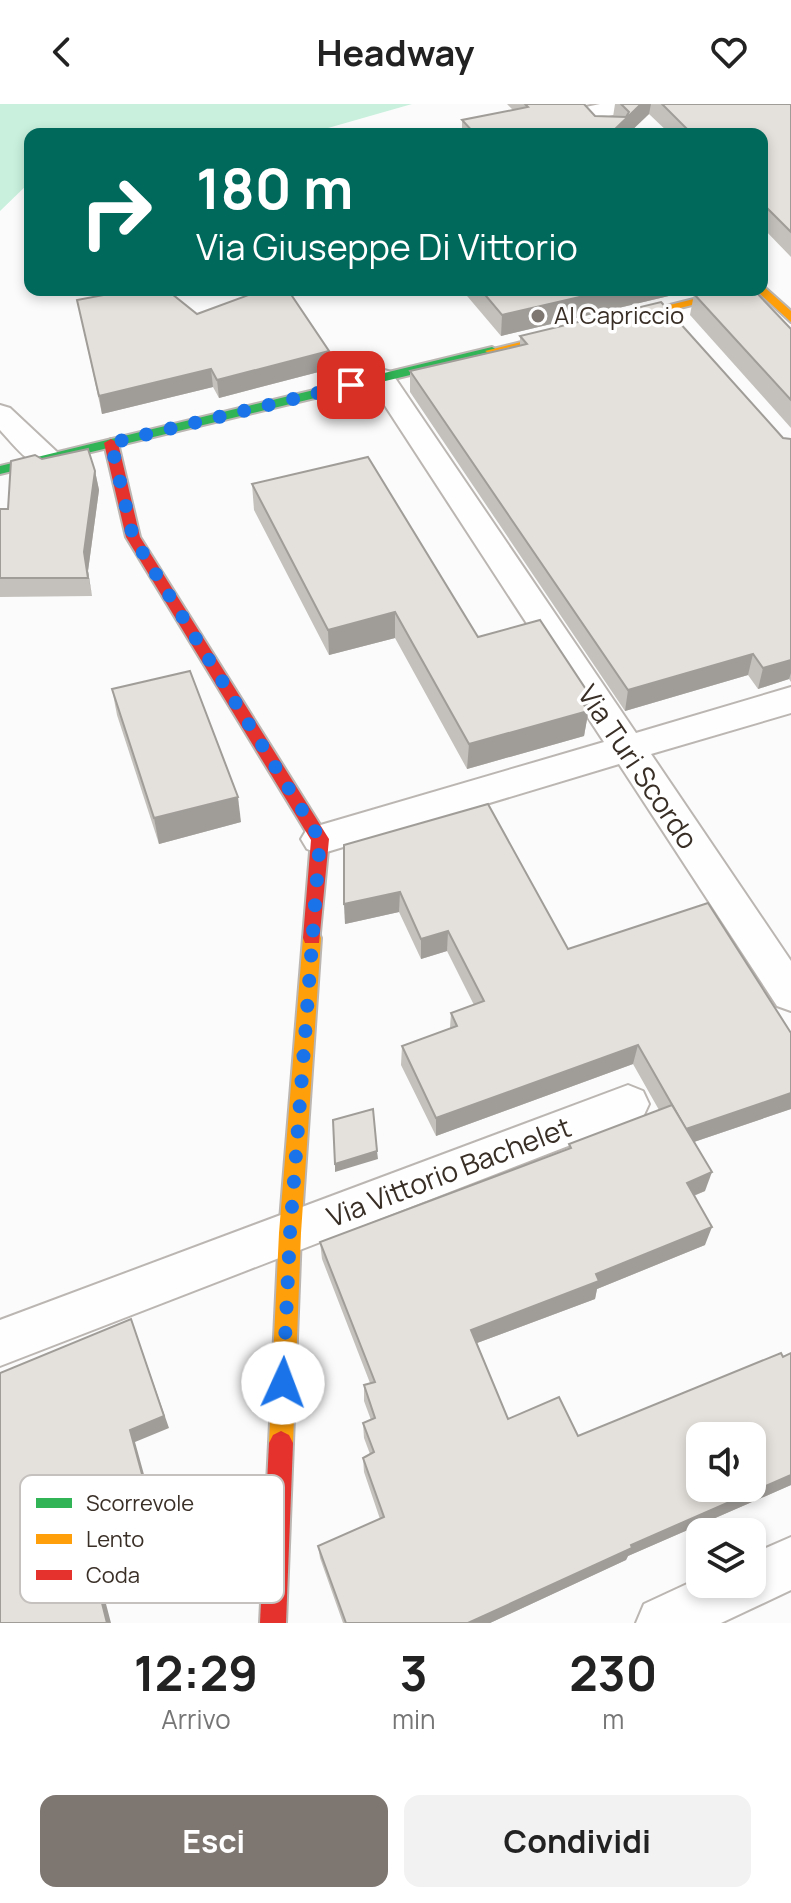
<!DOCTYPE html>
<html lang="it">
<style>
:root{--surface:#fff;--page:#f2f2f2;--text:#222;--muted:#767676;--accent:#7e7671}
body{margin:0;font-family:Manrope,sans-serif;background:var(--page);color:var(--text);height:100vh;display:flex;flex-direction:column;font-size:30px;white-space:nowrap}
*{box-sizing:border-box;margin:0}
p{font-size:26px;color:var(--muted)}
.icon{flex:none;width:44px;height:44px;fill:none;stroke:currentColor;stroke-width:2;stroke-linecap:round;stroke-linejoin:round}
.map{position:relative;height:1519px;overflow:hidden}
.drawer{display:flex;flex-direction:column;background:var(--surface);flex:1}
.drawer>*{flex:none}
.banner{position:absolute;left:24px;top:24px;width:744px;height:168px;border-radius:16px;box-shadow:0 4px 12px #0003;background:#00695c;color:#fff;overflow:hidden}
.fabs{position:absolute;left:686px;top:1318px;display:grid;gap:16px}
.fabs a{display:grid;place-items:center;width:80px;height:80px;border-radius:16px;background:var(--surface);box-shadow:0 4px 12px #0003;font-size:40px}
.pin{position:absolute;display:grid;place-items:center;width:68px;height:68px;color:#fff;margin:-34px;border-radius:16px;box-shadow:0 4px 12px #0006}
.me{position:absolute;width:88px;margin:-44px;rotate:2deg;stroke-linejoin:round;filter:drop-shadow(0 0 6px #0008)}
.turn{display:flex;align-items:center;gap:28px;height:168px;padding:0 40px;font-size:36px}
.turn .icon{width:104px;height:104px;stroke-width:2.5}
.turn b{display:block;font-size:56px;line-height:68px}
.eta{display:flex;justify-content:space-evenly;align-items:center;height:136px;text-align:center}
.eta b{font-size:48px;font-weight:700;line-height:56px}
.button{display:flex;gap:16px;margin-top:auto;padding:16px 40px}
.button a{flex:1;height:92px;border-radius:16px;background:var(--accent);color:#fff;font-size:32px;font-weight:700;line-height:92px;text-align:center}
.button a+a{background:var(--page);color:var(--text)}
header{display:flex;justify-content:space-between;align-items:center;height:104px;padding:0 40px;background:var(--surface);font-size:36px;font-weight:700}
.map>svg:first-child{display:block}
.green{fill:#c8f0dd}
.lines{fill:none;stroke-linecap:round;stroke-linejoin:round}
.street-casing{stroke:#bbb6b2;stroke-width:4}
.fast-casing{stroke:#bbb6b2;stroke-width:4}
.slow-casing{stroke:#bbb6b2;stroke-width:4}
.jam-casing{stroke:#bbb6b2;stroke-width:4}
.street{fill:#fefefe;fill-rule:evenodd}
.fast{fill:#30b455;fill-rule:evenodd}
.slow{fill:#ff9f0a;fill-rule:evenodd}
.jam{fill:#e5322d;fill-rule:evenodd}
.wall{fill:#c4c1bc}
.shaded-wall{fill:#a09d99}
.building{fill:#e4e0db;stroke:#a09d99;stroke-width:2;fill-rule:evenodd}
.route{stroke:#1a73e8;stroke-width:14;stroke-dasharray:0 25.2}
.poi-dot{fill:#7e7671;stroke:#fff;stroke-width:3}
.labels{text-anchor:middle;stroke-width:7;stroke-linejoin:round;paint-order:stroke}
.far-poi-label{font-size:24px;fill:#3a2f27;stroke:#fff;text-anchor:start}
.street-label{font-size:28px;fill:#3a2f27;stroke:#fff}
.key{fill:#fff;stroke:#c4c1be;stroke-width:2}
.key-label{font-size:22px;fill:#3a2f27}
</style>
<header><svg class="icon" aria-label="back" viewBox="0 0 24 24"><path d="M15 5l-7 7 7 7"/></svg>Headway<svg class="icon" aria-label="heart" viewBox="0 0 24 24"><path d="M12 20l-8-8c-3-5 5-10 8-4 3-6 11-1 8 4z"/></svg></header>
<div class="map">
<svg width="791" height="1519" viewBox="0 0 791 1519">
<rect width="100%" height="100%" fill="#fbfbfb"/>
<path class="green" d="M0 0H412L307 30H30V78L0 107Z"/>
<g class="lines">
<defs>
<g id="street">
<path d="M600 0H646L643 5 589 16 581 14 577 9 581 4Z"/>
<path d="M381 265 391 268 636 629 791 583V609L651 650 791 857V907L777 902 619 660 320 750 307 745 301 735 307 725 604 638 367 274 371 268Z"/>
<path d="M0 301 10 304 57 348 61 355 57 362C32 368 16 343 0 326Z"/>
<path d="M628 981 643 987 649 1000 643 1013 0 1262V1216Z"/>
<path d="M791 1433V1486L721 1519H636L644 1500 700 1474V1480H752V1450Z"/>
</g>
<path id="fast" d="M492 243 499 247 497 250 0 370V362Z"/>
<g id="slow">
<path d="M762 181 791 207V218L758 188 762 186Z"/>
<path d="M730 186H752L492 251 485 247Z"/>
<path d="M312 826 319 829 321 834 301 1129 293 1339 289 1347 281 1351 273 1347 269 1339 279 1129 303 834 305 829Z"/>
</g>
<g id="jam">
<path d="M111 335 118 339 140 433 329 735 319 839H305L303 834 311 736 126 433 104 339Z"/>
<path d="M281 1327 289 1331 293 1339 286 1519H260L269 1339 273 1331Z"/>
</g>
</defs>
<use href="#street" class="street-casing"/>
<use href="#fast" class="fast-casing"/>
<use href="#slow" class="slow-casing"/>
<use href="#jam" class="jam-casing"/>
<use href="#street" class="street"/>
<use href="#fast" class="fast"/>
<use href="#slow" class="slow"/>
<use href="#jam" class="jam"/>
</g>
<g class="wall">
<path d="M507 0H584L595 12 613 13 615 0H791V153L762 123V30H670L649 10 628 30H462V16L513 6Z"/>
<path d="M462 186H694L501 232Z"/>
<path d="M694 190 791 225V324L690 211Z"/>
<path d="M77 196 197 210 330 265 219 294 213 283 102 310Z"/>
<path d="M520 232 783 334 791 335V578L789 575 758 585 748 571 625 607 410 288V267L520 241Z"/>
<path d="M42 355 95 367 99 386 88 467 92 492 0 493V405H8Z"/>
<path d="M252 380 478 533 591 593 584 632 467 665 395 534 329 551 254 406Z"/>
<path d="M112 585 241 718 159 740 117 611Z"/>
<path d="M344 741 568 845 791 929V1005L694 1038 705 1087 694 1092 705 1141 597 1185 595 1195 477 1239 508 1315 578 1332 791 1249V1381L628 1452 626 1456 490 1519H343L320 1454 318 1442 380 1415 364 1368 363 1354 370 1350 364 1334 363 1319 371 1316 364 1297V1281L370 1279 322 1155 320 1138 569 1045V1040L659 1006 633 960 436 1032 401 961 402 942 450 924 451 909 474 901 447 847 421 855 399 808 345 820Z"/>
</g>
<g class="shaded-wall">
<path d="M641 0H651L649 10 628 30H610Z"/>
<path d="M610 186H694L501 232 502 211Z"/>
<path d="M329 247 330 265 219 294 217 276Z"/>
<path d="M211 265 213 283 102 310 99 292Z"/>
<path d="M95 367 99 386 88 467 92 492 84 448Z"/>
<path d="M395 508V534L329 551 328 526Z"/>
<path d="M753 550 748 571 625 607 628 586Z"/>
<path d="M791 556V569L789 575 758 585 763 564Z"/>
<path d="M591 593 584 632 467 665 469 640Z"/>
<path d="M238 693 241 718 159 740 154 714Z"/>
<path d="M400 788 399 808 345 820 344 800Z"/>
<path d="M448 827 447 847 421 855V835Z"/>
<path d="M638 941 633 960 436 1032V1014Z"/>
<path d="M791 989V1005L679 1043 685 1025Z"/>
<path d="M377 1047 378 1055 335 1068V1060Z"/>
<path d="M712 1068 705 1087 680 1097 687 1079Z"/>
<path d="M712 1123 705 1141 597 1185 595 1195 469 1242 471 1226 596 1170Z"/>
<path d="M131 1215 169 1324 135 1338 166 1450 100 1477 111 1519H107L94 1467 130 1326Z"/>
<path d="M791 1371V1381L628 1452 626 1456 490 1519H468L631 1441Z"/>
</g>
<g class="building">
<path d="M525 0H584L595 12 626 13 629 8 621 0H641L610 30H475L462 16 528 3Z"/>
<path d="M662 0H791V128L762 99V30H692Z"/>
<path d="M130 186H167L197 210 262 186H288L329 247 217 276 211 265 99 292 77 196Z"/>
<path d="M481 186H610L502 211Z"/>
<path d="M712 186H754L791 225V296L694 190Z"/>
<path d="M661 198 783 334 791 335V556L763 564 753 550 628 586 410 267 527 240 520 232Z"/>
<path d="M88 345 95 367 84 448 88 474H0V405H8L11 357 35 351 42 355Z"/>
<path d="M368 353 478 533 540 516 591 593 581 596 588 607 469 640 395 508 328 526 252 380Z"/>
<path d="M190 567 238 693 154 714 112 585Z"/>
<path d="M488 700 568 845 708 799 791 929V989L686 1025 638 941 436 1014 402 942 457 922 451 909 484 897 448 827 421 835 400 788 344 800V741Z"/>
<path d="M672 1001 712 1068 687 1079 712 1123 596 1170 599 1177 471 1226 508 1315 559 1293 578 1332 781 1249 783 1253 791 1249V1371L631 1441 632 1444 468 1519H346L318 1442 384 1413 363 1354 374 1348 363 1319 375 1314 364 1281 375 1278 320 1138 571 1044 569 1040ZM700 1332H752V1384H700Z"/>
<path d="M373 1005 377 1047 335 1060 333 1016Z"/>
<path d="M131 1215 164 1312 130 1326 161 1440 94 1467 107 1519H0V1269Z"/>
</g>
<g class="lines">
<path class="route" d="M283 1279 290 1129 320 735 133 433 111 339 351 281"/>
</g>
<circle class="poi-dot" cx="538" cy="212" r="8"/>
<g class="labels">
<g class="far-poi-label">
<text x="554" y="220">Al Capriccio</text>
</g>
<g class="street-label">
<text transform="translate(638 663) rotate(56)" y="10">Via Turi Scordo</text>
<text transform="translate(449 1068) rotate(-21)" y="10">Via Vittorio Bachelet</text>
</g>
</g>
<rect x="20" y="1371" width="264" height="128" rx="12" class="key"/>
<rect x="36" y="1394" width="36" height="10" fill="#30b455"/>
<rect x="36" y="1430" width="36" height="10" fill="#ff9f0a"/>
<rect x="36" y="1466" width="36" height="10" fill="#e5322d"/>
<g class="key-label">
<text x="86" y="1407">Scorrevole</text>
<text x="86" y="1443">Lento</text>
<text x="86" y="1479">Coda</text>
</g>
</svg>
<div class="fabs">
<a><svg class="icon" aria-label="sound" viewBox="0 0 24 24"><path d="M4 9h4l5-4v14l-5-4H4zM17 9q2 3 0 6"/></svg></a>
<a><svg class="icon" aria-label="layers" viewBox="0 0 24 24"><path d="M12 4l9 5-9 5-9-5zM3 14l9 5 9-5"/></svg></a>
</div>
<div class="pin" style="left:351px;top:281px;background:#d93025"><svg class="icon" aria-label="arrive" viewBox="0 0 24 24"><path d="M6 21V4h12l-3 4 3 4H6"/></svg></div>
<svg class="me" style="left:283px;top:1279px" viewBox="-20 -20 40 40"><circle r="19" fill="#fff"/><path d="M0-13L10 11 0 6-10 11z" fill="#1a73e8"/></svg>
<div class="banner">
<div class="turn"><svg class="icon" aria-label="right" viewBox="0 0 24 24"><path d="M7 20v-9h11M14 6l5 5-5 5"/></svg><div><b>180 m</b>Via Giuseppe Di Vittorio</div></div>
</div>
</div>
<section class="drawer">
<div class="eta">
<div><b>12:29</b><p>Arrivo</p></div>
<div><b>3</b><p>min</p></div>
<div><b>230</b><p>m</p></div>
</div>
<div class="button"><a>Esci</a><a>Condividi</a></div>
</section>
